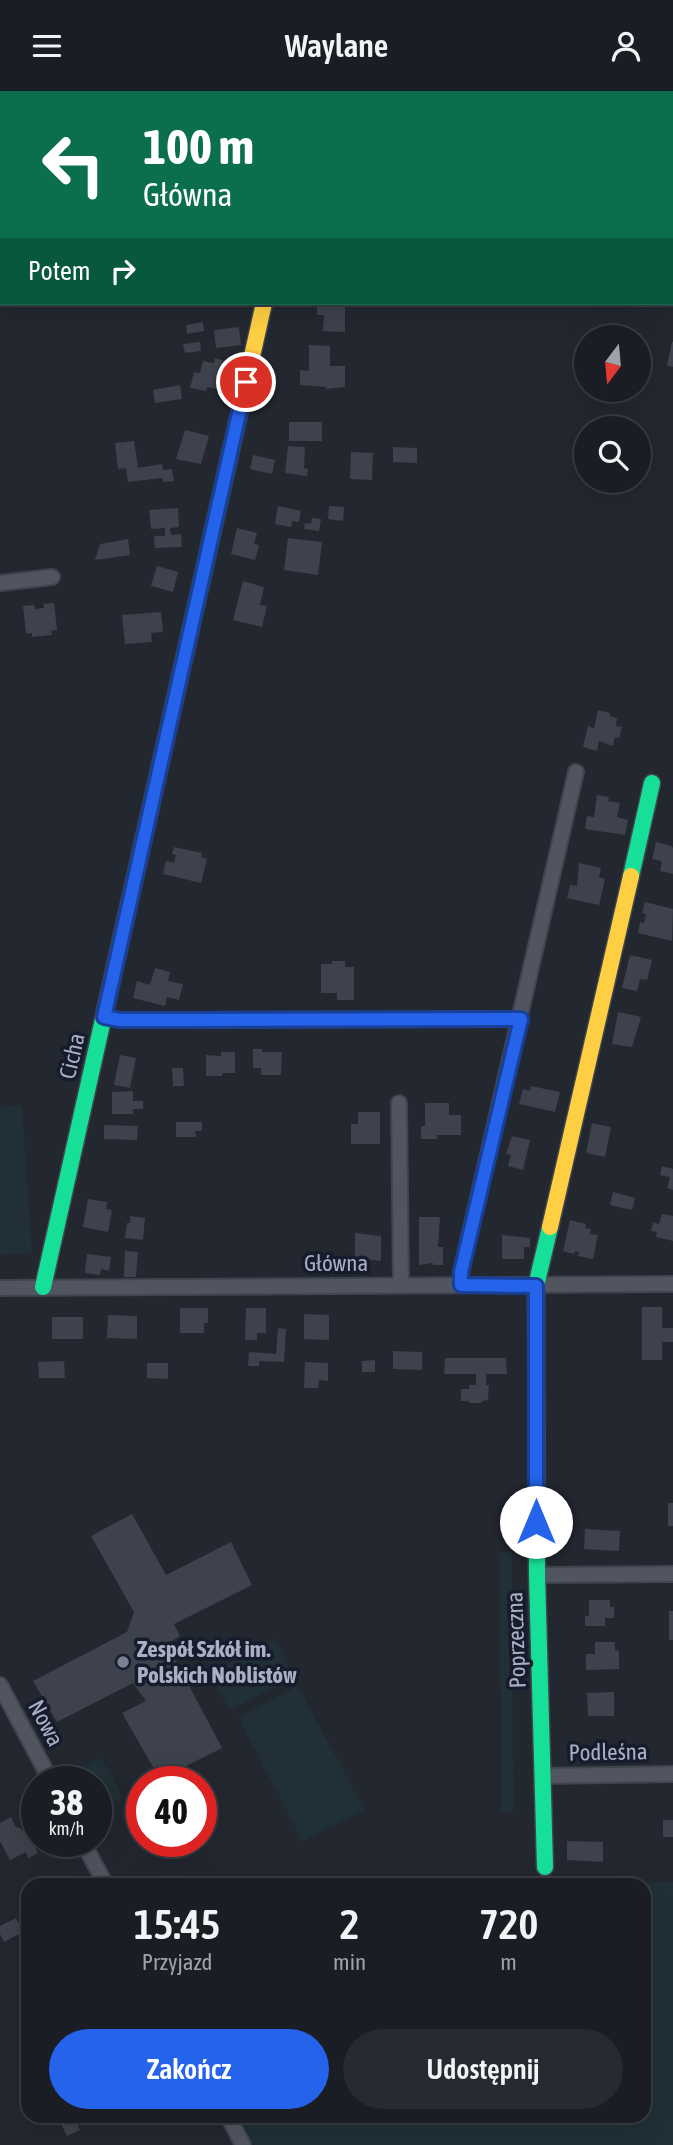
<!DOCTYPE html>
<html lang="pl">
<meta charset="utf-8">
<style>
:root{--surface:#1a1d24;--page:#272a31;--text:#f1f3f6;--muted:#9fa2a6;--line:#383b41;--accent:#2563eb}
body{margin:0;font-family:"Asap Condensed",sans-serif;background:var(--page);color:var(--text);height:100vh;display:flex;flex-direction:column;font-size:26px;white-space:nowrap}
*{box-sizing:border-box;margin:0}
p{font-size:23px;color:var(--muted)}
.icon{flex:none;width:38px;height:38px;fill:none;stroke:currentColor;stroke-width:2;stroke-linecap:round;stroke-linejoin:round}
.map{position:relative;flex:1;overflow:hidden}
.sheet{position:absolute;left:21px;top:1787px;width:630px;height:245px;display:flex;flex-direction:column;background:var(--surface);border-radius:21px;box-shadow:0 7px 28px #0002,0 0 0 2px var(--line)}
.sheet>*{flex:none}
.guide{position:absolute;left:0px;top:0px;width:674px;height:214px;box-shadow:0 7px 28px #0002,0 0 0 2px var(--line);background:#0b6e4f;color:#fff;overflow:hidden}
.needle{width:46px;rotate:196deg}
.controls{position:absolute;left:574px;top:234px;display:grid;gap:14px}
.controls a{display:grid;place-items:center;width:77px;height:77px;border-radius:50%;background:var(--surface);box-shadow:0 7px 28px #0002,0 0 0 2px var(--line);font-size:35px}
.speed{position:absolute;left:21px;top:1675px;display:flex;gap:14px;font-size:35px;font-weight:700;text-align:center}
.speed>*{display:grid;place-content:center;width:91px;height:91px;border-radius:50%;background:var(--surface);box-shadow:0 7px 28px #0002,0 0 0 2px var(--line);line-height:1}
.speed small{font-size:18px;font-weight:400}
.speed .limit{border:10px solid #d22;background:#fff;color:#111}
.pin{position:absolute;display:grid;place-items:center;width:60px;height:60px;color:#fff;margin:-30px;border:4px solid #fff;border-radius:50%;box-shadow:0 2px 7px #0007}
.me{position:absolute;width:77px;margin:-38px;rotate:0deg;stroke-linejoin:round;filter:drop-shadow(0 0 5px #0008)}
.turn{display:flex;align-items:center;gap:24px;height:147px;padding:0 28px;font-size:32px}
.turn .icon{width:91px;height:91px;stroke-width:2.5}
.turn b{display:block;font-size:49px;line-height:60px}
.then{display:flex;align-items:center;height:66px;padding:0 28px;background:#0003;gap:14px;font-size:26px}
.eta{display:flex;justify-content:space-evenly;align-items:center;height:119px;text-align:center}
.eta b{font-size:42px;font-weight:600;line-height:49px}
.button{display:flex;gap:14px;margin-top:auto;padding:14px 28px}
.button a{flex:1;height:80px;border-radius:42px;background:var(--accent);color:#fff;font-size:28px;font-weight:600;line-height:80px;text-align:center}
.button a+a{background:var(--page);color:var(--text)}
header{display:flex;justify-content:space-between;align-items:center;height:91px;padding:0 28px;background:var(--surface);font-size:32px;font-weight:600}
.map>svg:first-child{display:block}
.green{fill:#203036}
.building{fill:#3d424c}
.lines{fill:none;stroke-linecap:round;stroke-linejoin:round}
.street-casing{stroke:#40444e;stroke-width:18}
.fast-casing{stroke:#40444e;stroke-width:19}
.slow-casing{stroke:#40444e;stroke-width:19}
.street{stroke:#515560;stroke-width:14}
.fast{stroke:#16e098;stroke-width:16}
.slow{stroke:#ffcf43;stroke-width:16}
.route-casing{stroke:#184099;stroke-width:18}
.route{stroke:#2563eb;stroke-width:12}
.poi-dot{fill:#7a8091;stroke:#161c2b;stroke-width:2.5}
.labels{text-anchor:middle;stroke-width:7;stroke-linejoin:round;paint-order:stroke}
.street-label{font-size:23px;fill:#a9b0c5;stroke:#161c2b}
.poi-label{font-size:23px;font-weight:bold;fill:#a9b0c5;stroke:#161c2b;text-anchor:start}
</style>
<header><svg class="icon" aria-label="menu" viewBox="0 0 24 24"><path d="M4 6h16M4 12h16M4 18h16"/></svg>Waylane<svg class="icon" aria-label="person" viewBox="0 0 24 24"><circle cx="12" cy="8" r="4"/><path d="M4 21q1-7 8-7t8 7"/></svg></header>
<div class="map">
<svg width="673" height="2054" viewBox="0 0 673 2054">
<rect width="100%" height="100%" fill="#232730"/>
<g class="green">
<path d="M22 1015 32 1162 0 1164V1016Z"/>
<path d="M500 1461H512L513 1721H501Z"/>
<path d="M274 1548 294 1586 230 1619 210 1582Z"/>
<path d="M298 1595 364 1719 303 1750 238 1626Z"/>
<path d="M101 1666 123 1706 96 1720V1690H72L68 1683Z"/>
<path d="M673 1791V2054H255L239 2025H644V1794L115 1793Z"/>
</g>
<g class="building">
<path d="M317 212H345V241L323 240 324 224H317Z"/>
<path d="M203 231 204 240 187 243 186 234Z"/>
<path d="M239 236 241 254 216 257 214 239Z"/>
<path d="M200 251 201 260 185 262 183 253Z"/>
<path d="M672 251H673V276L667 274Z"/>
<path d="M309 254 330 255V275H345V296L326 298V296L300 294V279L309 280Z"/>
<path d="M215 267 225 270 224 275 227 276 222 299 207 296 206 300 190 297 194 281 200 282 203 270 214 272Z"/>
<path d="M180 294 182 308 155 312 153 299Z"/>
<rect x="289" y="331" width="33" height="19"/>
<path d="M185 339 209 345 201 373 176 368Z"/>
<path d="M134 350 138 377 162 373 163 379 172 378 174 390 163 391 162 387 128 391 126 377 118 378 115 352Z"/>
<path d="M288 355 305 356 304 377 308 378 307 385 285 382Z"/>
<path d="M393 356 417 357V372L393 371Z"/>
<path d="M351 361 373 362 372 389 350 388Z"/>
<path d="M253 364 275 369 272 383 250 378Z"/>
<path d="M278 415 301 420 299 431 292 430 291 436 275 433Z"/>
<path d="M329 415 344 416 343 430 328 428Z"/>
<path d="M178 417 179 436 170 437 171 444 181 443 182 456 155 457 154 445H165V437L151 438 149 419Z"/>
<path d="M312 427 321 428 319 440 304 438 305 432 311 433Z"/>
<path d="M237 437 257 442 254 453 259 454 255 469 231 463Z"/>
<path d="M288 447 322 451 318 484 284 479Z"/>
<path d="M128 448 130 464 95 469 100 453Z"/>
<path d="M157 475 178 481 173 501 151 495Z"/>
<path d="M243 490 264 496 260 514 267 515 262 536 233 529Z"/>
<path d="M54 512 57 539 51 540 52 544 32 546V542L26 543 23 515 34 514 35 518 44 517 43 513Z"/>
<path d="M161 521 163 541 151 542 152 551 125 553 122 524Z"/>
<path d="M598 619 610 622V625L617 627 616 635 622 636 619 647 615 646 613 655 599 650 597 660 583 656 588 635 594 637Z"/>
<path d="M597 704 609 706 608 710 620 712 617 726 628 729 625 744 585 738 587 725 594 726Z"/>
<path d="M656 751 671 755 673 757V783L660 780 662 770 652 768Z"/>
<path d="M174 756 202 762 201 766 207 768 201 792 163 783 166 770 174 772 176 764 172 763Z"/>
<path d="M579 772 601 777 599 786 605 788 599 814 567 807 570 794 577 795Z"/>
<path d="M645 811 673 818 672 850 638 842 640 831 644 832 646 823 642 822Z"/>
<path d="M630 864 652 869 647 889 640 888 637 900 622 897Z"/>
<path d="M332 870H345V876H354V909H337V902H321V873H332Z"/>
<path d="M155 877 170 881 168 890 183 893 179 909 167 906 165 915 133 907 137 890 150 894Z"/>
<path d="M618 921 641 926 632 956 612 953Z"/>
<path d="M253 958H262V961H282L281 984H261V977H253Z"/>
<path d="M221 961H235V982H223L222 985H206V964L221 965Z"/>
<path d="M120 964 136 967 130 997 114 994Z"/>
<path d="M172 977H183L184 995H173Z"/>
<path d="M531 995 560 1001 555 1021 519 1013 523 998 530 1000Z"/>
<path d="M133 1000V1010H143V1018H133V1023H112V1001Z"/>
<path d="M425 1012H449V1024H461V1044H437V1048H421V1035H425Z"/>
<path d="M358 1021H380V1053H351V1033H358Z"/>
<path d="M176 1031H202V1040H195L196 1046H176Z"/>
<path d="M592 1032 611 1036 605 1066 586 1062Z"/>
<path d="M104 1034 138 1035 137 1049 104 1048Z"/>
<path d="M512 1045 530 1049 523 1079 508 1075 511 1064 506 1063Z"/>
<path d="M662 1075 673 1078V1099L667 1097 670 1086 660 1084Z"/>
<path d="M613 1101 635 1107 632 1119 610 1114Z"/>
<path d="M88 1108 107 1111 106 1118 112 1119 108 1141 83 1136Z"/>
<path d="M662 1123 673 1125V1150L656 1146 657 1141 651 1140 653 1131 659 1133Z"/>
<path d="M130 1125 145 1127 143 1149 125 1147 127 1132H130Z"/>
<path d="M419 1126H440L438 1156H443V1174H433V1172L419 1174Z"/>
<path d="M570 1129 586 1133 585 1137 591 1138 590 1143 598 1144 593 1168 578 1165 579 1161 575 1160 574 1163 563 1160Z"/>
<path d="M355 1142 381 1145V1170L355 1167Z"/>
<path d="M502 1144 530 1147V1156H524V1168H502Z"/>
<path d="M125 1160 138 1161 136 1186H124Z"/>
<path d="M87 1163 111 1166 109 1180 101 1178 100 1184 85 1182Z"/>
<path d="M642 1216H662V1237H673V1251H662V1269H642Z"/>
<path d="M180 1217H208V1232H204V1242H180Z"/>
<path d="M246 1217H266V1242H257V1249H245Z"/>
<path d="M304 1223 329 1224V1249L304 1248Z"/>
<path d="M108 1224 137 1225V1248L107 1247Z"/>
<rect x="52" y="1226" width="31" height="22"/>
<path d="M278 1237 286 1238 284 1271 259 1270V1275H248L249 1261 276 1263Z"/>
<path d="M393 1260 422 1261V1279L393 1278Z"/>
<path d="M445 1267H506L507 1283H486V1294H489L488 1309 482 1310V1312H469V1310H461V1298H469V1294H476V1283H444Z"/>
<path d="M375 1269V1281H362V1270Z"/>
<path d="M64 1270 65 1287H39L38 1271Z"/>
<path d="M305 1271 328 1272V1290L319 1289 318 1297H304Z"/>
<path d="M147 1272H168V1288L147 1287Z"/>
<rect x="668" y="1412" width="5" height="23"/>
<path d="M132 1423 166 1484 231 1451 252 1494 174 1533 180 1545 167 1553 222 1657 160 1688 122 1622 146 1610 133 1592 57 1631 33 1590 127 1541 134 1521 91 1445Z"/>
<path d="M585 1438 620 1440 619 1460 584 1458Z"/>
<path d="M589 1509H610V1516H614V1527H605V1535H585V1525H589Z"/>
<rect x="669" y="1520" width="4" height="29"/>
<path d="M595 1551H615V1559L619 1560V1578L586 1579V1563H595Z"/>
<path d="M614 1601V1625H588L587 1602Z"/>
<path d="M11 1726 15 1735 23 1739 28 1736 38 1755 35 1756 38 1762 28 1767 26 1761 10 1769 0 1750V1732Z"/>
<rect x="663" y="1729" width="10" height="17"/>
<path d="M567 1750 603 1751V1771L567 1769Z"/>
<path d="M16 1827 23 1841 4 1851 0 1843V1835Z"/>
<path d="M62 2025H73L80 2039 67 2045 58 2027Z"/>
</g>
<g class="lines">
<defs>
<g id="street">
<path d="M560 0 563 2"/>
<path d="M312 2V0"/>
<path d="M0 59H2"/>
<path d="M672 79 673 80"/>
<path d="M0 492 52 486"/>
<path d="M104 926 120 929H176L521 928"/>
<path d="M399 1012 401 1194"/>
<path d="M461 1194V1181L576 681"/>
<path d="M0 1197 673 1193"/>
<path d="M537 1484 673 1483"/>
<path d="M0 1594 51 1690"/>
<path d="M544 1685 673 1683"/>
<path d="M82 1750 106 1794"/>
<path d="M228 2025 243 2054"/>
</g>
<g id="fast">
<path d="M631 785 652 692"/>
<path d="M43 1196 190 541"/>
<path d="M545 1776 537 1484 536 1195 550 1136"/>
</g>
<g id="slow">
<path d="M190 541 264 212"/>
<path d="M550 1136 631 785"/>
</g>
</defs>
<use href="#street" class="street-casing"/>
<use href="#fast" class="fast-casing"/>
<use href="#slow" class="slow-casing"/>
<use href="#street" class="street"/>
<use href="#fast" class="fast"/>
<use href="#slow" class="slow"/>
</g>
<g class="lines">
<defs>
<path id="route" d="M246 291 104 926 120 929H176L521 928 461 1181V1194L536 1195V1431"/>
</defs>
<use href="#route" class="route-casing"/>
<use href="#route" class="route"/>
</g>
<circle class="poi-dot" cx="123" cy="1571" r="7"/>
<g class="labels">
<g class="street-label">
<text transform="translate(72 965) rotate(-77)" y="8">Cicha</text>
<text x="336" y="1180">Główna</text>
<text transform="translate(516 1549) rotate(-92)" y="8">Poprzeczna</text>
<text transform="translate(46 1632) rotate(62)" y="8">Nowa</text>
<text transform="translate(608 1661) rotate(-1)" y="8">Podleśna</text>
</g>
<g class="poi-label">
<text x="137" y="1566">Zespół Szkół im.<tspan x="137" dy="26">Polskich Noblistów</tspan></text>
</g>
</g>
</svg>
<div class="controls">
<a><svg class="needle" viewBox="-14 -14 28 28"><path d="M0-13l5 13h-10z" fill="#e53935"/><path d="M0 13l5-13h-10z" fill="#9fa2a6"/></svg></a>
<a><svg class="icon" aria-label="search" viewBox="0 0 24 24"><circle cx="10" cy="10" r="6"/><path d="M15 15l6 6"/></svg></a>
</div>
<div class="speed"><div>38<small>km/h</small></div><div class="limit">40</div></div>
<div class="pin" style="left:246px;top:291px;background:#d93025"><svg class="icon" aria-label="arrive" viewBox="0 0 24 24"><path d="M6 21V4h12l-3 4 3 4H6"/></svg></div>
<svg class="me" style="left:536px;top:1431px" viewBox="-20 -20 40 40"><circle r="19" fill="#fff"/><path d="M0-13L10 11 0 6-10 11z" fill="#2563eb"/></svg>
<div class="guide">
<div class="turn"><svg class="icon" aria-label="left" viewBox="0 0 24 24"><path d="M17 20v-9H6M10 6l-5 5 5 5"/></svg><div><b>100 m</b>Główna</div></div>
<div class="then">Potem<svg class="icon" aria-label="right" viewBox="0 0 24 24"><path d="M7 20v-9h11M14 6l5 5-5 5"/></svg></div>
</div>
<section class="sheet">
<div class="eta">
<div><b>15:45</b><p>Przyjazd</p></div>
<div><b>2</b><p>min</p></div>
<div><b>720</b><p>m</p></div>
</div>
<div class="button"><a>Zakończ</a><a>Udostępnij</a></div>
</section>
</div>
